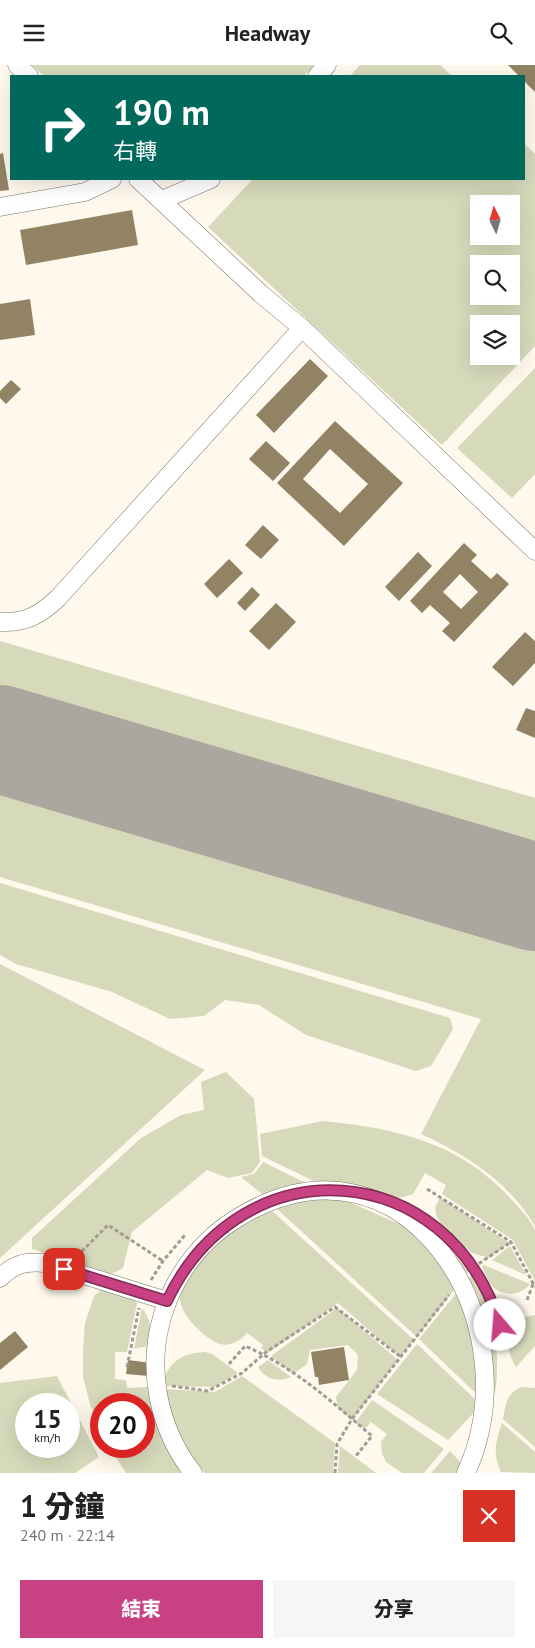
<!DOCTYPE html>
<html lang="zh-TW">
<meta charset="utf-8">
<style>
:root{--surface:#fff;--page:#f6f6f6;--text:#222;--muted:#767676;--accent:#c84283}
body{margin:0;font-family:"PT Sans","Noto Sans TC",sans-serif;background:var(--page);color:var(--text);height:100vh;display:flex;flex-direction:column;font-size:19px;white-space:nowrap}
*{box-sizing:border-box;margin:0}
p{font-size:16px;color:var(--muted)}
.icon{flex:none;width:28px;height:28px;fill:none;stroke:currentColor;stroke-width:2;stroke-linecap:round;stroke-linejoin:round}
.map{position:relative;height:1408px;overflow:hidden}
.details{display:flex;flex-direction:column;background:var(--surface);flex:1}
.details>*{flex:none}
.guide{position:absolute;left:10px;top:10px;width:515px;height:105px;border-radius:0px;box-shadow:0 5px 20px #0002;background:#00695c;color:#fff;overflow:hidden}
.needle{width:32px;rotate:355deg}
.buttons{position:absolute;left:470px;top:130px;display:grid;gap:10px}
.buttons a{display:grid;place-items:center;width:50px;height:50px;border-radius:0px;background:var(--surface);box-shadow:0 5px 20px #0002;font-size:25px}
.speed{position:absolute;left:15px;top:1328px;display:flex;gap:10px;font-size:25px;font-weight:700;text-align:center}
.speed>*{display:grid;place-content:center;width:65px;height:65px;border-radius:50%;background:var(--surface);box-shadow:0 5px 20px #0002;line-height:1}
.speed small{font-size:12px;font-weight:400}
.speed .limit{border:8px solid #d22;background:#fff;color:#111}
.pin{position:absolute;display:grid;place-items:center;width:42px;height:42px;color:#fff;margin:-21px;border-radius:10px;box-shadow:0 2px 8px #0006}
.me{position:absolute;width:55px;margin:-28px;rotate:342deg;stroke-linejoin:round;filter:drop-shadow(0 0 4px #0008)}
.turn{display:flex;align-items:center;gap:18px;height:105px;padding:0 20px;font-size:22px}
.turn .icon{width:65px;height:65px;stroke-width:2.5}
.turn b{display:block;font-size:35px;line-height:42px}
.round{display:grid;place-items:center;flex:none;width:52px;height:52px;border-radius:0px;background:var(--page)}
.head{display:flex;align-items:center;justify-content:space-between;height:85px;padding:0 20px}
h1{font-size:30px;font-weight:800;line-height:38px}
.primary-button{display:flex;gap:10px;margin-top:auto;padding:10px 20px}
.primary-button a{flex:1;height:58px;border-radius:0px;background:var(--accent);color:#fff;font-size:20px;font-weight:800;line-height:58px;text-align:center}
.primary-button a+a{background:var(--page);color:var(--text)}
header{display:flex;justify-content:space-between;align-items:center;height:65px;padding:0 20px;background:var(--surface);font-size:22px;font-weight:800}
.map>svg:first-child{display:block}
.green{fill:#d7d9bb;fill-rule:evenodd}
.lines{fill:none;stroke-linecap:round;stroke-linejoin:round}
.runway{stroke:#aca79e;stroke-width:108}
.building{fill:#928364;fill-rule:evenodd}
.minor-casing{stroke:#7a7467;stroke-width:19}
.path{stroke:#a19c94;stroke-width:3;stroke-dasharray:4 2.5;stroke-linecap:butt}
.minor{stroke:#fff;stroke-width:18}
.route-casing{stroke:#822b55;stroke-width:12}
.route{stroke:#c84283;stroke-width:9}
</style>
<header><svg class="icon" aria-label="menu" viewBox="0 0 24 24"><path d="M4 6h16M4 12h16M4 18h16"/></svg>Headway<svg class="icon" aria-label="search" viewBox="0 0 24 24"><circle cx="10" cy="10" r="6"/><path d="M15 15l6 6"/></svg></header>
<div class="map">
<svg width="535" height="1408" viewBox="0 0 535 1408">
<rect width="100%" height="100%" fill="#fef8ed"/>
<g class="green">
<path d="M32 0H314L304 11H44Z"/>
<path d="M360 0H440L452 11H350Z"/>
<path d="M524 78 535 89V281L442 380 208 162 253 114H524ZM479 139H511V171H479ZM479 199H511V231H479ZM479 259H511V291H479Z"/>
<path d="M535 303V409L512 433 457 383Z"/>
<path d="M0 576 535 733V791L0 633Z"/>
<path d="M0 722 535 880V1161C509 1117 467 1090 421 1069L481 954 0 812Z"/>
<path d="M0 818 450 953 453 964 431 1001 416 1006 306 970 259 940 225 935 204 951 170 954 112 927 16 899 0 890Z"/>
<path d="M0 899 205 1005 0 1193Z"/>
<path d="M226 1007 254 1034 260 1097 252 1108 228 1113 207 1105 132 1167 123 1203 111 1209 32 1184V1173L141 1073 181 1050 204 1045 201 1017Z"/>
<path d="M323 1056C395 1063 459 1077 510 1133 518 1142 531 1154 535 1166 535 1178 535 1203 535 1216L513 1175 442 1129 446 1120 425 1108 413 1129 400 1133 353 1122 324 1121 262 1091 260 1069Z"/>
<path d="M263 1097 312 1121 288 1125 266 1132 241 1112 254 1109Z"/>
<path d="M340 1133 431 1173 449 1183 469 1206 417 1272 276 1143 294 1137Z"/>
<path d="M440 1133H441L509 1178 489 1193 472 1188 442 1160 436 1150 435 1142Z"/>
<path d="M271 1145 414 1275 400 1292 338 1238 268 1288 261 1283 263 1280 247 1268C241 1275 231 1282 220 1279 205 1274 179 1249 180 1232 182 1205 222 1171 243 1157 251 1152 262 1149 271 1145Z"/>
<path d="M510 1181 526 1210 492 1195Z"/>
<path d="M484 1200 530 1219C522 1230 505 1232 494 1223 489 1218 485 1208 482 1202Z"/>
<path d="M472 1209C494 1243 501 1288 495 1328L485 1337 419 1274Z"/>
<path d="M103 1223 132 1233 137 1238 127 1287H115V1314L126 1315 127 1323 149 1322 184 1408H126L109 1381H144V1339H101V1365L90 1339 83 1312V1287L85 1258 94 1231Z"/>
<path d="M142 1243C150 1255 155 1267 147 1281L134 1284Z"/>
<path d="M337 1243 398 1295 352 1355 338 1343 336 1332 357 1305 358 1290 348 1280 310 1285 307 1299 293 1309 271 1291Z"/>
<path d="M535 1250V1281L516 1302C508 1291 503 1266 516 1256 520 1253 529 1251 535 1250Z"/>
<path d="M417 1279 481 1340 448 1375 377 1329Z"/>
<path d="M205 1287 212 1289 238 1308 214 1322 163 1321C166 1297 183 1288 205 1287Z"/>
<path d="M268 1295 291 1312C277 1318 266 1314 258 1302Z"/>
<path d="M57 1311 99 1392 75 1408H0V1318ZM26 1339H69V1381H26Z"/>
<path d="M242 1311 335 1378 333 1408H205C184 1384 171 1356 165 1324L215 1327Z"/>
<path d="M521 1322 535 1323V1382L503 1354C506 1339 506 1329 521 1322Z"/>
<path d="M372 1335 444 1384 424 1408H402L386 1397 382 1388 381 1377 387 1369 371 1357 365 1364 355 1358Z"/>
<path d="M502 1358 535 1387V1408L501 1407C492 1389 496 1375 502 1358Z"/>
<path d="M340 1381 376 1408H338Z"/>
<path d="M450 1386 462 1399 461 1405 457 1408H431Z"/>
</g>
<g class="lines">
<path class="runway" d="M0 674 535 832"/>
</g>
<g class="building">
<path d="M508 0H535V27L524 16V11H519Z"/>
<path d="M3 88 9 125 0 126V89Z"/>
<path d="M132 145 138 180 26 200 20 165Z"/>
<path d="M30 234 35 270 0 275V239Z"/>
<path d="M310 294 328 311 274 368 256 350Z"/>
<path d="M11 315 21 324 6 339 0 333V326Z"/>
<path d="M335 356 403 418 344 481 277 418ZM330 384 368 419 340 448 303 414Z"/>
<path d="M266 376 290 398 273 416 249 394Z"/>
<path d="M263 460 279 475 261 494 245 480Z"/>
<path d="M464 478 477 490 471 496 491 514 497 508 509 519 454 577 442 566 450 558 430 540 422 548 410 536ZM460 509 478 527 461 544 443 527Z"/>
<path d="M418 487 432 501 399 536 385 522Z"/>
<path d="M229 494 243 508 217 533 204 519Z"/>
<path d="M252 522 260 530 245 546 237 538Z"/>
<path d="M276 538 296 557 269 585 249 566Z"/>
<path d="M525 567 535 576V598L513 621 492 602Z"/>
<path d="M526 643 535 646V673L516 665Z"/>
<path d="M15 1266 28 1282 0 1305V1278Z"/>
<path d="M344 1282 349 1315 319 1320 318 1312H315L311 1287Z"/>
<path d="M128 1295 151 1298 149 1311 126 1309Z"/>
</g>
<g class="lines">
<defs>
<g id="minor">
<path d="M17 0 29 11"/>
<path d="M317 11 327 0"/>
<path d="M138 114 261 229 302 263 535 486"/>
<path d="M162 135 211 114"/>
<path d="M0 142 85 127 112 114"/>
<path d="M0 557C26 558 40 550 58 533L302 263"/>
<path d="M0 1213C14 1199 25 1196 45 1198L167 1236"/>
<path d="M193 1408C158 1363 146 1303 163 1249 176 1208 202 1174 239 1152 404 1052 535 1256 466 1408"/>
</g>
</defs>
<use href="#minor" class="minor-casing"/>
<g class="path">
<path d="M427 1124 511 1177 535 1222"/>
<path d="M77 1191 108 1160 163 1196"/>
<path d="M468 1206 511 1177"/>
<path d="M151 1215 163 1196 185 1170"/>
<path d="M527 1235 533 1219"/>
<path d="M229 1299 245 1281C294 1302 332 1337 372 1371L355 1392"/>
<path d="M127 1302 139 1243"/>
<path d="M172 1321 208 1326 242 1308 266 1287 335 1242 401 1292"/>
<path d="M335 1408 337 1379 352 1354 449 1230"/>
</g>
<use href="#minor" class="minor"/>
</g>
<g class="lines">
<defs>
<path id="route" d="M64 1204 167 1236C242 1078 449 1092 500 1260"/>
</defs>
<use href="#route" class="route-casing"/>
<use href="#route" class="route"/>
</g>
</svg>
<div class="buttons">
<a><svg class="needle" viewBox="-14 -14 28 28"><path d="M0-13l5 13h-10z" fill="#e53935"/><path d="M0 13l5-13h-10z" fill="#767676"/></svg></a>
<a><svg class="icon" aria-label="search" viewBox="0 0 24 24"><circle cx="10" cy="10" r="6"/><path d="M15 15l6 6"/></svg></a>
<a><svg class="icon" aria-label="layers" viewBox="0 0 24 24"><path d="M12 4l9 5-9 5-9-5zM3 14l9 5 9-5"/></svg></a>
</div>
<div class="speed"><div>15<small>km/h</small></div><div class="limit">20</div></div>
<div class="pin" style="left:64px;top:1204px;background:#d93025"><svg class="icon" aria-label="arrive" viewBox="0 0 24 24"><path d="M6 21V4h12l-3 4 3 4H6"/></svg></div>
<svg class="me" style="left:500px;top:1260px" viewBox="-20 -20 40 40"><circle r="19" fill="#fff"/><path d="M0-13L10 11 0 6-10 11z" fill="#c84283"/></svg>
<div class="guide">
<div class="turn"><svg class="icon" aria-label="right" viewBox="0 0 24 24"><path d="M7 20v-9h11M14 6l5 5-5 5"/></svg><div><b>190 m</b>右轉</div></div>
</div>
</div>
<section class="details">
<div class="head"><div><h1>1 分鐘</h1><p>240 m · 22:14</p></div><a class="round" style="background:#d93025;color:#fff"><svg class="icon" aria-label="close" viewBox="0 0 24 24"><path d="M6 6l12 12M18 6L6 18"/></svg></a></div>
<div class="primary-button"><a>結束</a><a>分享</a></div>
</section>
